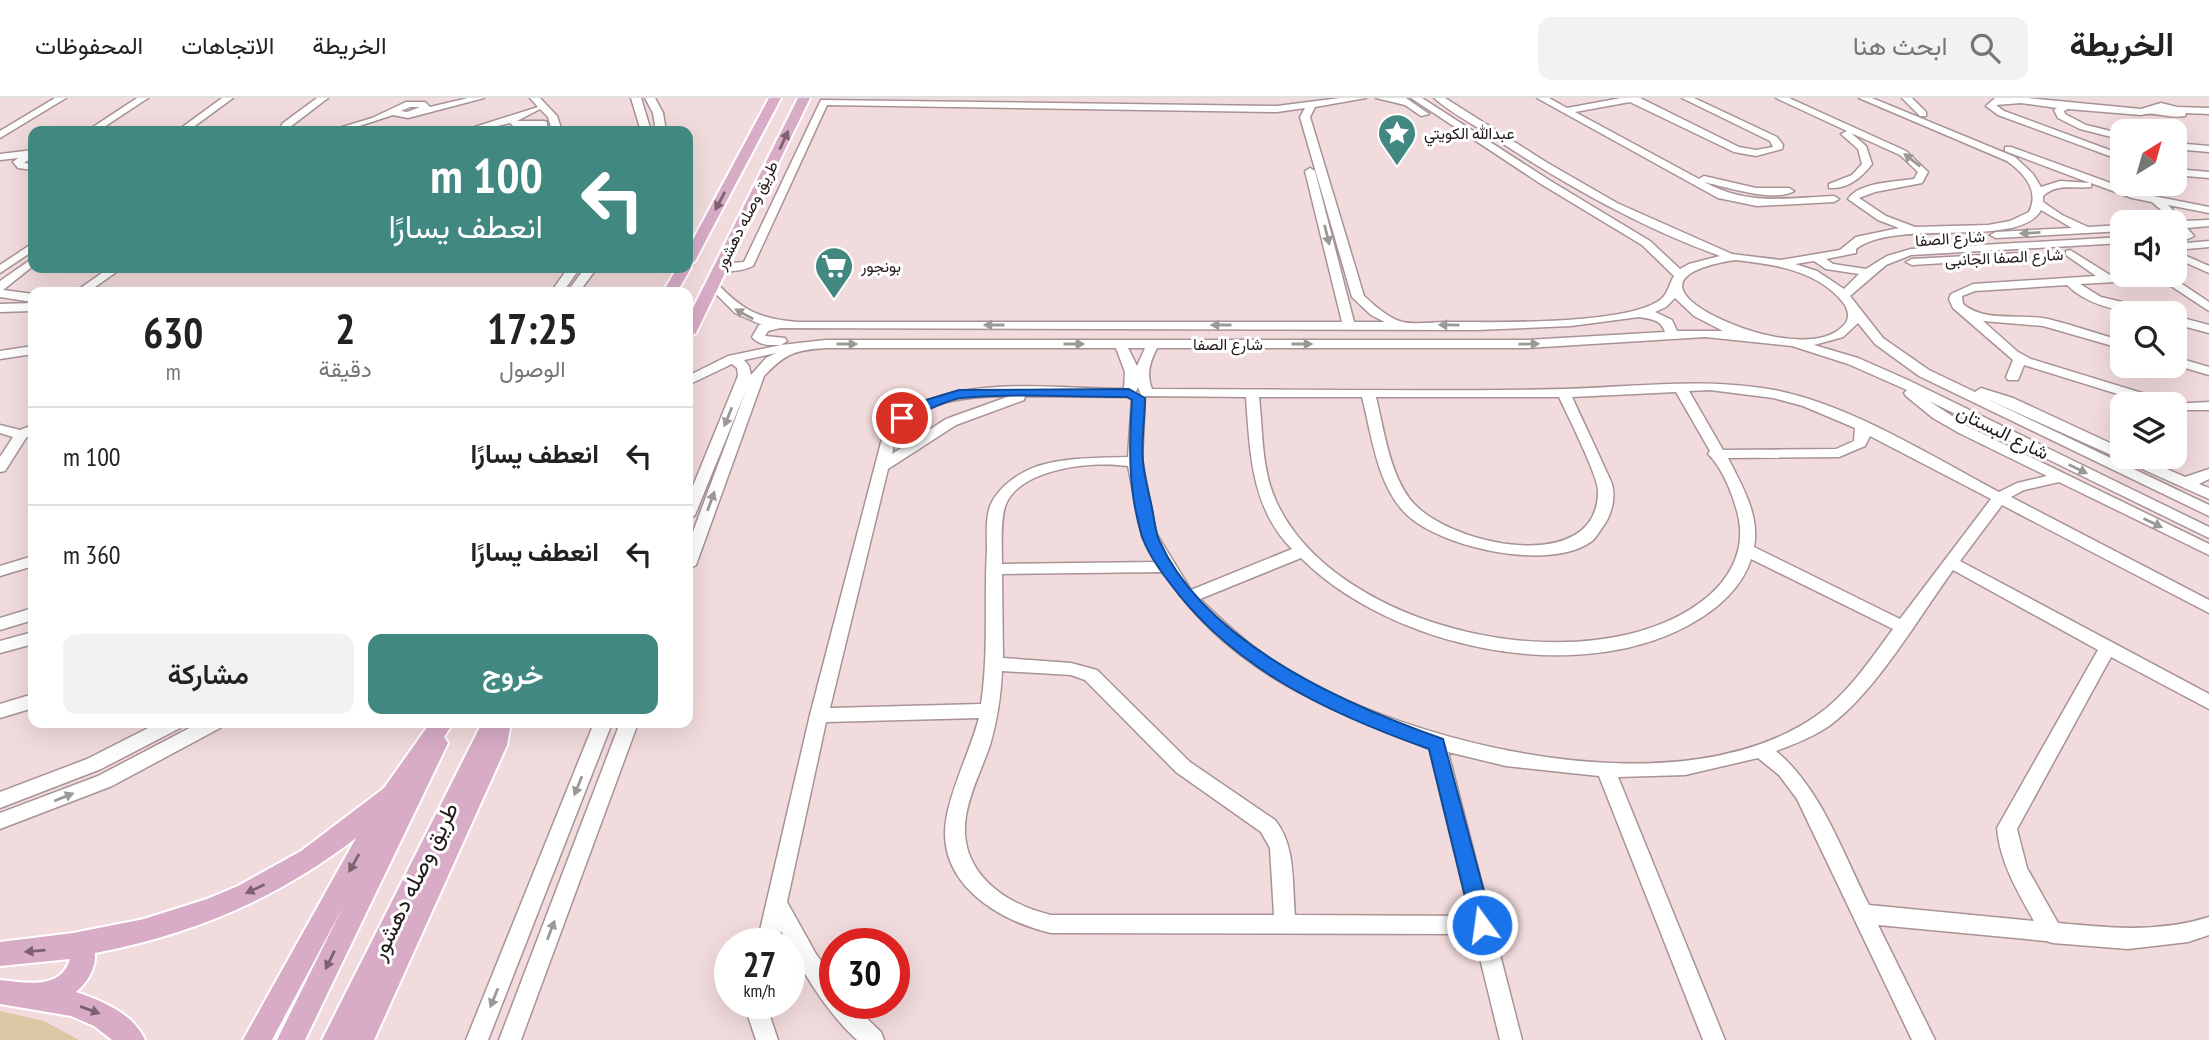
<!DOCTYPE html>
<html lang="ar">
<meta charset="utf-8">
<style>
:root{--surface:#fff;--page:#f2f2f2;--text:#222;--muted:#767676;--line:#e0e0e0;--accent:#418881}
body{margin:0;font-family:"PT Sans Narrow",Vazirmatn,sans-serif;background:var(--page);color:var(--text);direction:rtl;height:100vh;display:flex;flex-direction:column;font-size:26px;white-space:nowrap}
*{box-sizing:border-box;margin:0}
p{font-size:23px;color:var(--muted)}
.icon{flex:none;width:38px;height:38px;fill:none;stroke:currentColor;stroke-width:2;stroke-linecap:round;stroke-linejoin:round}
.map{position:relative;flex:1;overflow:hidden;direction:ltr}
.drawer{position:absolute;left:28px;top:189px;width:665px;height:441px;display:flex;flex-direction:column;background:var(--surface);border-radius:14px;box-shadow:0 7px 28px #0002;direction:rtl}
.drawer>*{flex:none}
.guide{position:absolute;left:28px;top:28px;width:665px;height:147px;border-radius:14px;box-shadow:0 7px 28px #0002;direction:rtl;background:#418881;color:#fff;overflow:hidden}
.needle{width:46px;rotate:37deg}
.buttons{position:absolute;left:2110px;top:21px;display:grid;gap:14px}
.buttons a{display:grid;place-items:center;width:77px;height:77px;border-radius:14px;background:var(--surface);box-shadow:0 7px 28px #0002;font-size:35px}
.speed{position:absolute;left:714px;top:830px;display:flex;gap:14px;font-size:35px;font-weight:700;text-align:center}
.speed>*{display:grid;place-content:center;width:91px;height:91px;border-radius:50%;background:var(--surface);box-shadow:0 7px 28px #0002;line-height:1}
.speed small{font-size:18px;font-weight:400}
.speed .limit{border:10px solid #d22;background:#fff;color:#111}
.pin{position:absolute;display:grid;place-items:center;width:60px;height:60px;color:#fff;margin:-30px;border:4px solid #fff;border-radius:50%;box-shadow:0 2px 7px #0007}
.me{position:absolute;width:77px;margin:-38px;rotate:346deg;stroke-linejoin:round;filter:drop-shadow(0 0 5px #0008)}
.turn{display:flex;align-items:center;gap:24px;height:147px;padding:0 35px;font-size:32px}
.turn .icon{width:91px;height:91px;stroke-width:2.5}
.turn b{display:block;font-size:49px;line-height:60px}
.eta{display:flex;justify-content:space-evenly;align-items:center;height:119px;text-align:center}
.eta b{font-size:42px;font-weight:600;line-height:49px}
.button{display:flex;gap:14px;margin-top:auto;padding:14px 35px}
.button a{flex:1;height:80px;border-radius:14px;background:var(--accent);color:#fff;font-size:28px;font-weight:600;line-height:80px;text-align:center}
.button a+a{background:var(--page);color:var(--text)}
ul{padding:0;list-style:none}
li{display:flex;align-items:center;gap:21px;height:98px;padding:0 35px;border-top:2px solid var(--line)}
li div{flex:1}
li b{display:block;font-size:26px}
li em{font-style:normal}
header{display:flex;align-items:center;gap:42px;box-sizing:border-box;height:98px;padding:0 35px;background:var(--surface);border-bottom:2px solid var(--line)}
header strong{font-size:33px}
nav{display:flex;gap:38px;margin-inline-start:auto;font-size:24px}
.search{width:490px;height:63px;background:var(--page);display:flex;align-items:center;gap:18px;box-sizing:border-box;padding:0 24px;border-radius:14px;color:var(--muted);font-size:26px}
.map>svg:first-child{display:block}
.green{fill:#dac8a5}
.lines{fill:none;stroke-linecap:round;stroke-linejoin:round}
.minor-casing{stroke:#a89394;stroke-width:3}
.major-casing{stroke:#fff;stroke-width:4}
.minor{fill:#fff;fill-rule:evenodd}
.major{fill:#d8acc7;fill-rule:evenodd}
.oneway{fill:#7c6270}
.oneway2{fill:#9b9898}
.route{fill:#1a73e8;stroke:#114b97;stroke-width:2}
.labels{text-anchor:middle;stroke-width:6;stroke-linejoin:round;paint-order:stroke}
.far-poi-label{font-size:16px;fill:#21191a;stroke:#fff;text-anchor:start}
.far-street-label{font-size:16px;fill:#21191a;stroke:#fff}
.street-label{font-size:19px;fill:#21191a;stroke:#fff}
.near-street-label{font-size:23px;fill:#21191a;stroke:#fff}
</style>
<header>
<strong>الخريطة</strong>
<div class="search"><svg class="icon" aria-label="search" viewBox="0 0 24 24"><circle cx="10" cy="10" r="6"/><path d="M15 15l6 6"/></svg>ابحث هنا</div>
<nav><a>الخريطة</a><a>الاتجاهات</a><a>المحفوظات</a></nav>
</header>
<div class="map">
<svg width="2209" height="942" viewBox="0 0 2209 942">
<rect width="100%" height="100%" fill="#f2dbdc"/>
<path class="green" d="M0 913 44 923 79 942H0Z"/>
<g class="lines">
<defs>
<g id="minor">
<path d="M55 0H66L0 40V33Z"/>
<path d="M137 0H148L98 33H87Z"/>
<path d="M222 0H233L188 33H177Z"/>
<path d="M317 0H328L290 29 288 33H278L283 25Z"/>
<path d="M468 0H484L408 20 393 17 344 33H329L372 20 406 4H425L430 9ZM410 9H420L407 14 401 13Z"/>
<path d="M530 0H540L557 18 562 33H552L548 19 540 11 517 23H544L547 24V28L514 29 510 25 477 33H462L538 9Z"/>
<path d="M631 0H641L651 33H641Z"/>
<path d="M645 0H655L663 15 666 33H656L653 15Z"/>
<path d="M1340 0H1366L1315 9 1310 19 1364 198C1374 207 1389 221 1403 224 1415 227 1433 224 1445 224 1494 224 1618 227 1657 204 1668 198 1668 188 1674 178L1642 147 1541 86 1411 0H1422L1549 82 1650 143 1680 171 1689 166 1720 158C1640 129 1568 88 1497 42 1477 28 1452 16 1434 0H1445L1546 64 1617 105 1732 156 1781 162 1840 152 1856 139 1899 130 1878 122 1848 101C1859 84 1895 84 1914 81L1918 74 1900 57 1851 35 1866 48 1872 66C1861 80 1848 91 1829 90V86L1852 77 1862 66 1858 51 1841 36 1847 33 1776 0H1789L1906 53 1928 74 1922 85 1875 94 1859 100 1886 118 1915 129 1988 127 2010 123 2029 114C2040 93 2024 75 2007 63L1859 0H1872L2015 59 2033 76 2041 89 2060 83 2090 85 2005 53V49H2011L2138 95 2209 109V115L2168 107 2183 123 2209 122V128L2187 130 2194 138 2188 141 2175 130V124L2152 104 2132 100 2091 85V89C2073 91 2057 85 2043 98V104L2062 117 2088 129 2123 127V133L1996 140 1990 137 1996 134 2072 130 2041 112C2019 152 1896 119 1856 151V155L1826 161 1833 166 1866 171 1887 158 1911 151 2123 139V145L1911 157 1886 167 1850 198 1883 240 1929 272 1975 294 1981 290 2013 300 2123 351V359H2139L2185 379 2209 371V381L2199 386 2209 390V401L1987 301 2209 407V418L1919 278 1875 246 1858 225 1843 239 1814 247 1858 260 1908 282 2209 429V440L1929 303 1969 329 2209 446V457L2059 384 2024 392 2011 399 2209 502V515L2002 407 1960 463 2209 596V611L2111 559 2017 731 2027 770 2058 825C2109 830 2159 835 2209 819V837L2188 844 2128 851 2053 845 2046 843 1878 827 1935 942H1912L1797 701 1779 677 1758 660 1685 677 1618 679 1725 942H1703L1599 678 1506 668 1448 654 1522 942H1500L1474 836 1051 835C996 822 933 783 947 717 954 683 970 653 979 620L826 624 787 804 816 856 835 882V905H851L881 934 884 942H857C824 912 801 870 781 833L778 845H757L810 617 884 333C933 272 1053 291 1124 291L1125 274 1116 250H826C795 252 786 255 764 278L696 467 688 472V447L746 292 695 417 688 422V400L738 278 737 270 732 266 688 287V278L728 258 781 247C769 247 760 248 752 239L759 227H762L735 215 705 185 707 183H715C741 212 759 221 798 224H1342L1305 73 1310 70 1315 73 1354 224H1385L1371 217 1352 199 1300 19 1305 10 1277 14 827 7 753 168C742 173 724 176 714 169L720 166 744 164 821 2 1277 8ZM1735 162C1773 166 1816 172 1842 203 1848 210 1851 220 1844 227 1814 261 1718 228 1690 202 1662 175 1716 165 1735 162ZM1814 163 1826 171 1859 176 1844 191 1817 173 1795 166ZM1675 200 1694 218 1723 233H1677L1672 222 1655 214 1666 209ZM1639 219C1650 221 1661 221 1665 234L1527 242H826L781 247 787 243 785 240 765 238 768 233 780 230 1476 232 1571 228ZM1705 239 1792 248 1848 266 1907 292 1904 295 1906 298 1933 320 1959 335 2047 378 2017 385 1999 394C1931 358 1849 306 1774 292 1703 279 1635 289 1564 291 1426 294 1289 291 1152 291 1146 276 1150 264 1157 250H1527ZM1128 250H1145L1137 268ZM776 255 766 260 751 277 749 268 744 262ZM1138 289 1141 297H1134L1132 300 1128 359C1098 360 1067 359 1038 368 1020 374 1001 387 992 404 985 416 987 438 987 451 984 503 989 555 981 606L830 610 888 371 956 327 1024 302 1025 298 1129 299 1134 298ZM1710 292 1773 300 1803 308 1855 330 1854 343 1836 351 1723 352 1689 293ZM1676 294 1710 353 1708 356C1723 370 1735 401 1739 422 1745 455 1728 484 1701 504 1588 588 1335 534 1276 403 1261 371 1263 333 1259 299H1362C1372 338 1377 388 1407 417 1442 450 1551 474 1592 443 1596 440 1599 434 1602 430 1610 420 1615 404 1613 391 1612 383 1606 374 1603 366 1593 344 1582 321 1572 299ZM1010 298 946 321 892 356C894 350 894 340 898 334 916 301 976 298 1010 298ZM1145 298 1246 299C1250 354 1251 410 1292 451L1191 492 1156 435 1142 362ZM1376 299H1559C1567 316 1598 378 1598 392 1600 481 1443 447 1409 400 1389 372 1384 332 1376 299ZM1870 338 1991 401 1900 521 1754 449C1760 417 1742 388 1728 360L1839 359 1865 348ZM1128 368 1142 439 1157 464 1002 466C1002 450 1000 420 1006 406 1022 369 1096 363 1128 368ZM1301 460C1390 549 1573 589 1687 528 1715 513 1741 492 1751 461L1893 531C1870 562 1848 596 1816 618 1683 710 1435 652 1304 582 1264 561 1232 532 1200 501ZM1953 472 2098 552 1997 730C2000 764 2017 793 2034 823L1869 807C1843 756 1821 690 1776 653 1795 646 1813 639 1829 628 1875 595 1919 519 1953 472ZM1164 474C1223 569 1328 614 1429 649L1470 818 1295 817C1292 785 1296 748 1275 722L1190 664 1097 572 1071 565 1003 560 1002 476ZM1002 573 1071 577 1085 582 1176 674 1261 734 1270 750 1274 817H1051C1004 806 957 773 966 718 970 693 982 671 990 647 997 623 1001 598 1002 573Z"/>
<path d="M1376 0H1406L1429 16 1421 18 1405 7Z"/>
<path d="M1537 0H1549L1567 10 1621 0H1640L1739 49 1756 52 1773 49 1770 43 1682 0H1694L1777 39 1783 47 1782 51 1756 58 1734 54 1630 4 1575 14 1699 81 1704 78 1756 90H1789L1794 93C1775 105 1726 89 1704 84 1748 108 1786 100 1834 98L1839 101 1834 104 1757 108 1718 100Z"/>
<path d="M1902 0H1912L1926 14V18H1920Z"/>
<path d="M1995 0H2027L2141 11 2161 5 2177 9 2209 10V16L2186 15 2185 18C2168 21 2156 13 2141 17L2068 11 2064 13 2065 16 2086 27 2123 36V42L2080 31 2058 20 2054 12 2057 10 2021 5 1996 7 2004 13 2123 57V63L1998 17 1986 8Z"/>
<path d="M2175 45 2209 48V54L2175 51Z"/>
<path d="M33 52V59L24 65 33 66V72L18 70 13 64 18 60 0 62V56Z"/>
<path d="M2175 71 2209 74V80L2175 77Z"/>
<path d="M2209 143V149L2175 152V146Z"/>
<path d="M33 145V153L0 175V167Z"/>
<path d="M2070 152 2110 177H2159L2176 182 2209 204V213L2168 186 2150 182 2080 186 2101 199 2156 212 2158 215C2127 215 2090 210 2067 187L1975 193 1962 198 1963 206C1985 225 2020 215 2048 221 2073 227 2098 236 2123 243V251L2043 228 1983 223 2018 254 2031 261 2168 303 2170 306 2209 304V312H2175V306H2150L2024 267 2018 282H2008L2006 279 2013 262 1953 210 1949 201 1951 196 1973 186 2096 178 2066 157V153Z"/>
<path d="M2175 153 2209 168V175L2175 160Z"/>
<path d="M2022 155 2028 158 2026 160 1912 167 1906 164 1912 161Z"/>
<path d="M33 160V168L3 192 33 196V204L0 199V183Z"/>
<path d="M109 170H122L88 194H75Z"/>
<path d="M568 170H580L563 194H551Z"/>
<path d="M585 170H597L579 194H567Z"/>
<path d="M33 205V213L0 214V206Z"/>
<path d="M2175 218 2209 227V235L2175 226Z"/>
<path d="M33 248V256L0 261V253Z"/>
<path d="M2175 259 2209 269V277L2175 267Z"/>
<path d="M0 327 20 332 33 327V336L26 340 5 373 0 374V359L13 339 0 335Z"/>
<path d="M33 458V468L0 478V468Z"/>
<path d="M33 510V522L0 532V520Z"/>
<path d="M33 534V546L0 555V543Z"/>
<path d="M33 596V610L0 620V606Z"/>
<path d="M158 625H183L180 630 101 671 0 710V694L87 661Z"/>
<path d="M199 625H223L220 630 112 688 0 731V715L98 678Z"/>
<path d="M594 625H612L488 942H466Z"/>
<path d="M620 625H638L521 942H499Z"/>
<path d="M748 905H770V918L778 942H756L748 918Z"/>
</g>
<g id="major">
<path d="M769 0H781L695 163 689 167 691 170 677 194H663L677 170H688V151Z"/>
<path d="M798 0H810L696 235 688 239V220Z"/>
<path d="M430 625H453L444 639 448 645 305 942H277L343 809 272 942H243L356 740C279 800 191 837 95 855 96 870 88 884 76 894 102 903 133 915 145 942H112L94 928 71 918 0 906V882C24 884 61 893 70 861L0 868V844L73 835 144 821 207 801 238 788 301 753 384 690Z"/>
<path d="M482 625H507L510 630 507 647 374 942H322Z"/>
</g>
</defs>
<use href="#minor" class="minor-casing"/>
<use href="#major" class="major-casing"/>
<use href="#minor" class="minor"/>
<use href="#major" class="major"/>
</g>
<defs><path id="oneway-solid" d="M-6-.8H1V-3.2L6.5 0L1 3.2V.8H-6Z" transform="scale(1.75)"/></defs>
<g class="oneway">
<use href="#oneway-solid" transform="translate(784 42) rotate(-65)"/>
<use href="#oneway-solid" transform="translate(720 103) rotate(118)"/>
<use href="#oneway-solid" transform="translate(354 765) rotate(119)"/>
<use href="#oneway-solid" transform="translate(255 791) rotate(155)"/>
<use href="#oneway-solid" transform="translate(35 853) rotate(175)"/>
<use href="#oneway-solid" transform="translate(330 862) rotate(116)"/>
<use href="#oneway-solid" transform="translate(90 912) rotate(20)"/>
</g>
<g class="oneway2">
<use href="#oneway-solid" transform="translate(1912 62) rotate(-142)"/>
<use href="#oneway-solid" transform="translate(2030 135) rotate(177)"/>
<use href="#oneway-solid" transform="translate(1327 137) rotate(76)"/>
<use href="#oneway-solid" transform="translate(744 216) rotate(-151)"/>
<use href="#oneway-solid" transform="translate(994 227) rotate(180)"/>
<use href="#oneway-solid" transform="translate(1221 227) rotate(180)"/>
<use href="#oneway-solid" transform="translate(1449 227) rotate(-179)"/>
<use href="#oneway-solid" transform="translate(847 246)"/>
<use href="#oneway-solid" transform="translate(1074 246)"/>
<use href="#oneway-solid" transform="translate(1302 246)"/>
<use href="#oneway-solid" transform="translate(1529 246) rotate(-1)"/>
<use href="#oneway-solid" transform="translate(728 319) rotate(112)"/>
<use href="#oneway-solid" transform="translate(2078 371) rotate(26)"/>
<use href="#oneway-solid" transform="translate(711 403) rotate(-70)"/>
<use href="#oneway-solid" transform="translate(2153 425) rotate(26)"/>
<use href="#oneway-solid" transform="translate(578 688) rotate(112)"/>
<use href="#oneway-solid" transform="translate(64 699) rotate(-22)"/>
<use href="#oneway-solid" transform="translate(551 832) rotate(-69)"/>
<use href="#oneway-solid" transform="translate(494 900) rotate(112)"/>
</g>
<path class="route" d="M1129 291 1145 300C1145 320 1141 343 1143 363 1144 379 1149 395 1152 410 1154 420 1155 432 1159 442 1205 545 1343 606 1443 641L1493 827 1490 834 1482 837 1475 834 1472 827 1429 651C1330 616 1233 571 1169 484 1159 471 1147 454 1142 438 1128 394 1129 347 1132 302L1127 299C1072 299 1016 295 962 300 944 301 906 325 897 323L895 320 913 306 959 292Z"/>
<defs>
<symbol id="sight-pin" viewBox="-11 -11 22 30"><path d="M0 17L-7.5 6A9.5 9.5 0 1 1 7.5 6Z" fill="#418881" stroke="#fff"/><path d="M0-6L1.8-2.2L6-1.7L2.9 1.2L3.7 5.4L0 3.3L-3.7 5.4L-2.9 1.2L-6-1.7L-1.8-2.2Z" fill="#fff"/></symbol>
<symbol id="supermarket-pin" viewBox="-11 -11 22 30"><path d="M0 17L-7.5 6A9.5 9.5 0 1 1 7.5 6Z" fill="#418881" stroke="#fff"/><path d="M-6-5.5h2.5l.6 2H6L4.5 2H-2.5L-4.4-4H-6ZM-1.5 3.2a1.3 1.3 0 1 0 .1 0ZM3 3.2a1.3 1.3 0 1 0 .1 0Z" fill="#fff"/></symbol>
</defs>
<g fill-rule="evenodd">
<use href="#sight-pin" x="1375" y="13" width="44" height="60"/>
<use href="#supermarket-pin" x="812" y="146" width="44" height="60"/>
</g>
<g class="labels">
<g class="far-poi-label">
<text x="1424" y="41">عبدالله الكويتي</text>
<text x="861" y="174">بونجور</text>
</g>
<g class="far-street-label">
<text transform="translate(746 117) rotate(-63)" y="6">طريق وصله دهشور</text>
<text transform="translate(1950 140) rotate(-4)" y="6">شارع الصفا</text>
<text transform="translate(2004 159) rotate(-3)" y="6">شارع الصفا الجانبى</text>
<text x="1228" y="252">شارع الصفا</text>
</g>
<g class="street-label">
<text transform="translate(2003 334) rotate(26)" y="7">شارع البستان</text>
</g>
<g class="near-street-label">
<text transform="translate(414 783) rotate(-64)" y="8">طريق وصله دهشور</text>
</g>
</g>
</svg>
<div class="buttons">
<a><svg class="needle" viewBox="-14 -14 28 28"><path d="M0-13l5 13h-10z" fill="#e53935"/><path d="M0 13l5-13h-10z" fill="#767676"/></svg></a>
<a><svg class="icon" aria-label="sound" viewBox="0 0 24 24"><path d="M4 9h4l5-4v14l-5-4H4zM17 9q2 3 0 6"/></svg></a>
<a><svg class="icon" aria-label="search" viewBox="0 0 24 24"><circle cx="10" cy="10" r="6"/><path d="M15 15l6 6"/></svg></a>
<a><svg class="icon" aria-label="layers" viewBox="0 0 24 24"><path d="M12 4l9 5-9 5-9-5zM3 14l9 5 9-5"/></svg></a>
</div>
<div class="speed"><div>27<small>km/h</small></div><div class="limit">30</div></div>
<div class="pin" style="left:902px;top:320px;background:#d93025"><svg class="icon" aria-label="arrive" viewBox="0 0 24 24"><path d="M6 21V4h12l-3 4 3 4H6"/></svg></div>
<svg class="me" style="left:1482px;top:827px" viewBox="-20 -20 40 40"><circle r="17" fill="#1a73e8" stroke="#fff" stroke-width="3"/><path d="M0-11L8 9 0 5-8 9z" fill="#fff"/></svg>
<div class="guide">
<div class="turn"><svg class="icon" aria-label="left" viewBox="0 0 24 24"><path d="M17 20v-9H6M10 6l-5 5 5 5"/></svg><div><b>100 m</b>انعطف يسارًا</div></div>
</div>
<section class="drawer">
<div class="eta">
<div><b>17:25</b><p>الوصول</p></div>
<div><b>2</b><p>دقيقة</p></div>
<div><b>630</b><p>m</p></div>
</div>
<ul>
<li><svg class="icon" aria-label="left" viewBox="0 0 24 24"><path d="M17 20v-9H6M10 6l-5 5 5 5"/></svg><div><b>انعطف يسارًا</b></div><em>100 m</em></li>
<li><svg class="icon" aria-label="left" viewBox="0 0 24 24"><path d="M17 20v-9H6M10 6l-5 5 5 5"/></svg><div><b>انعطف يسارًا</b></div><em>360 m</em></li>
</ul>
<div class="button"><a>خروج</a><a>مشاركة</a></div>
</section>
</div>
